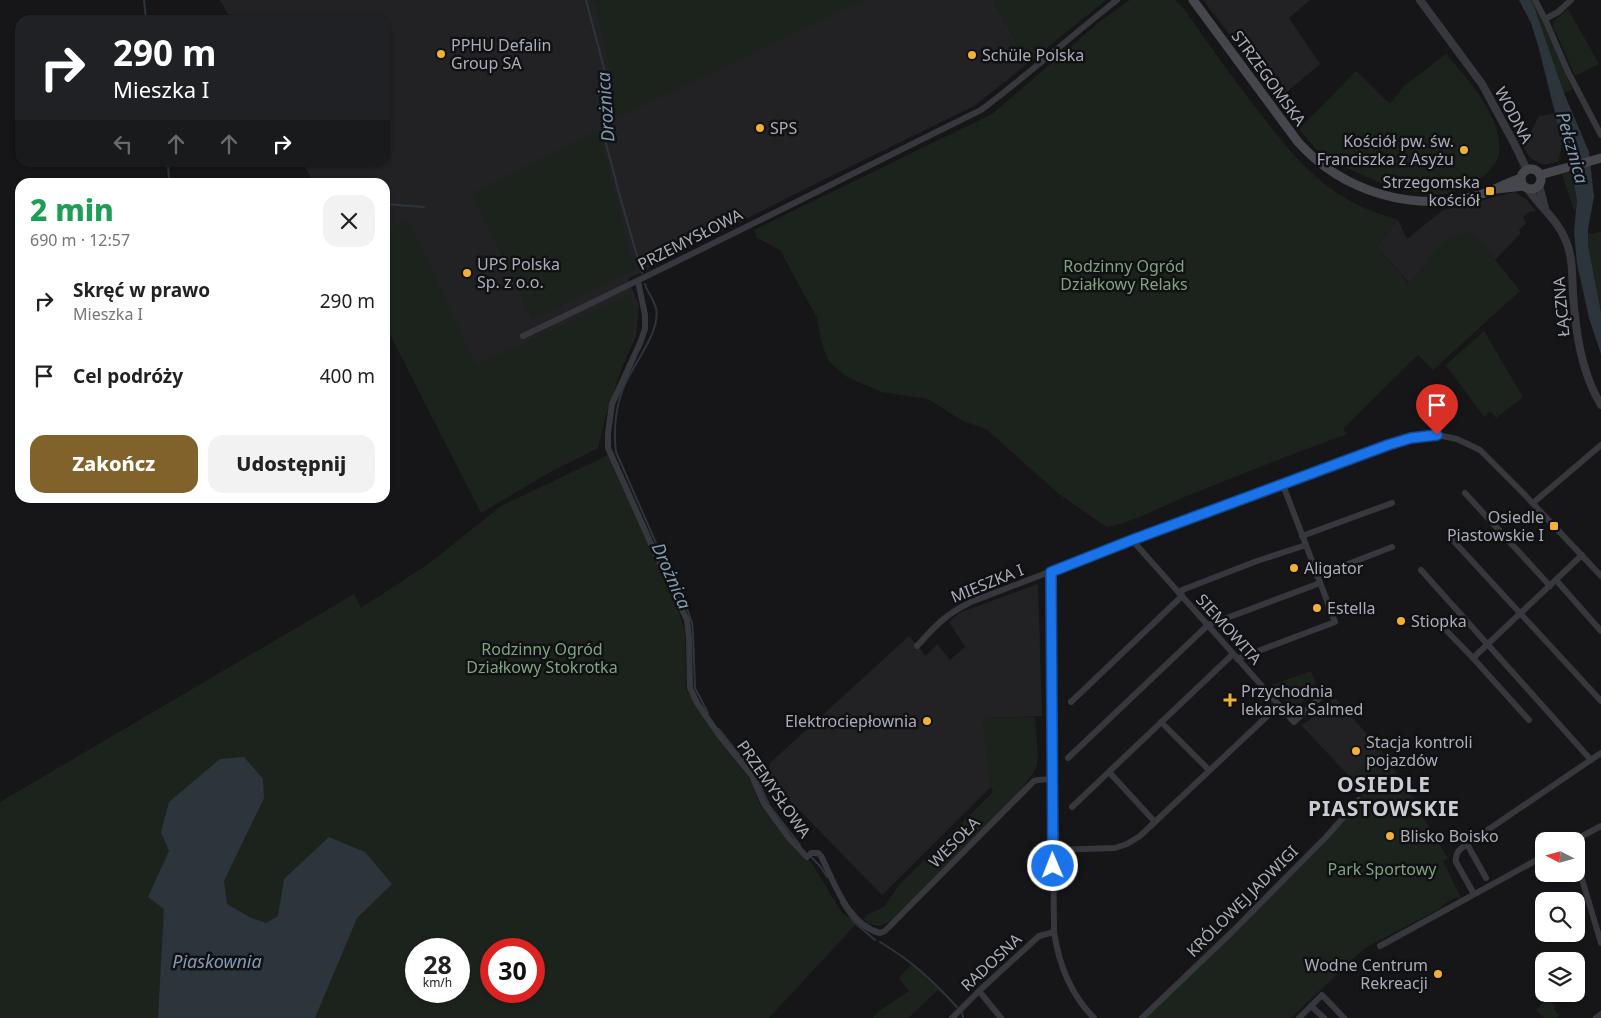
<!DOCTYPE html>
<html lang="pl">
<meta charset="utf-8">
<style>
:root{--surface:#fff;--page:#f2f2f2;--text:#222;--muted:#767676;--accent:#80622a}
body{margin:0;font-family:"Noto Sans",sans-serif;background:var(--page);color:var(--text);height:100vh;display:flex;flex-direction:column;font-size:19px;white-space:nowrap}
*{box-sizing:border-box;margin:0}
p{font-size:16px;color:var(--muted)}
.icon{flex:none;width:28px;height:28px;fill:none;stroke:currentColor;stroke-width:2;stroke-linecap:round;stroke-linejoin:round}
.map{position:relative;flex:1;overflow:hidden}
.details{position:absolute;left:15px;top:178px;width:375px;height:325px;display:flex;flex-direction:column;background:var(--surface);border-radius:15px;box-shadow:0 1px 4px #0004}
.details>*{flex:none}
.banner{position:absolute;left:15px;top:15px;width:375px;height:152px;border-radius:15px;box-shadow:0 1px 4px #0004;background:#202124;color:#fff;overflow:hidden}
.needle{width:32px;rotate:276deg}
.fabs{position:absolute;left:1535px;top:832px;display:grid;gap:10px}
.fabs a{display:grid;place-items:center;width:50px;height:50px;border-radius:10px;background:var(--surface);box-shadow:0 1px 4px #0004;font-size:25px}
.speed{position:absolute;left:405px;top:938px;display:flex;gap:10px;font-size:25px;font-weight:700;text-align:center}
.speed>*{display:grid;place-content:center;width:65px;height:65px;border-radius:50%;background:var(--surface);box-shadow:0 1px 4px #0004;line-height:1}
.speed small{font-size:12px;font-weight:400}
.speed .limit{border:8px solid #d22;background:#fff;color:#111}
.pin{position:absolute;display:grid;place-items:center;width:42px;height:42px;color:#fff;margin:-51px -21px;border-radius:50% 50% 50% 0;rotate:-45deg;box-shadow:0 0 5px #0007}
.pin .icon{rotate:45deg}
.me{position:absolute;width:55px;margin:-28px;rotate:359deg;stroke-linejoin:round;filter:drop-shadow(0 0 4px #0008)}
.turn{display:flex;align-items:center;gap:18px;height:105px;padding:0 15px;font-size:22px}
.turn .icon{width:65px;height:65px;stroke-width:2.5}
.turn b{display:block;font-size:35px;line-height:42px}
.lanes{display:flex;align-items:center;height:48px;padding:0 15px;background:#0003;justify-content:center;gap:25px;direction:ltr}
.lanes .off{opacity:.35}
.round{display:grid;place-items:center;flex:none;width:52px;height:52px;border-radius:15px;background:var(--page)}
.summary{display:flex;align-items:center;justify-content:space-between;height:85px;padding:0 15px}
h1{font-size:30px;font-weight:800;line-height:38px;color:#1e9e55}
.cta{display:flex;gap:10px;margin-top:auto;padding:10px 15px}
.cta a{flex:1;height:58px;border-radius:15px;background:var(--accent);color:#fff;font-size:20px;font-weight:800;line-height:58px;text-align:center}
.cta a+a{background:var(--page);color:var(--text)}
ul{padding:0;list-style:none}
li{display:flex;align-items:center;gap:15px;height:75px;padding:0 15px}
li div{flex:1}
li b{display:block;font-size:19px}
li em{font-style:normal}
.map>svg:first-child{display:block}
.built{fill:#222225}
.green{fill:#1c231d;fill-rule:evenodd}
.water{fill:#2c353c}
.lines{fill:none;stroke-linecap:round;stroke-linejoin:round}
.stream{stroke:#2c353c;stroke-width:2}
.minor{stroke:#37383d;stroke-width:6}
.tertiary{stroke:#37383d;stroke-width:8}
.secondary{stroke:#45474d;stroke-width:9}
.route-casing{stroke:#114b97;stroke-width:12}
.route{stroke:#1a73e8;stroke-width:9}
.poi-dot{fill:#f2b134;stroke:#111113;stroke-width:2}
.labels{text-anchor:middle;stroke-width:5;stroke-linejoin:round;paint-order:stroke}
.poi-label{font-size:16px;fill:#a8adb8;stroke:#111113;text-anchor:start}
.street-label{font-size:16px;fill:#a8adb8;stroke:#111113}
.park-label{font-size:16px;fill:#7fa381;stroke:#111113}
.water-label{font-size:18px;font-style:italic;fill:#7f9bb3;stroke:#111113}
.district-label{font-size:21px;font-weight:bold;letter-spacing:1px;fill:#c9ccd4;stroke:#111113}
</style>
<div class="map">
<svg width="1601" height="1018" viewBox="0 0 1601 1018">
<rect width="100%" height="100%" fill="#161618"/>
<g class="built">
<path d="M220 0H994L1027 64 974 106 809 187 628 279 639 305 636 336 612 389 598 448 526 484 385 325V182H313L303 163 385 162V20H231Z"/>
<path d="M1203 0H1310L1289 18 1320 64 1282 96 1241 43 1237 44Z"/>
<path d="M1556 113 1562 141 1559 161 1544 165 1530 158 1523 147 1539 116Z"/>
<path d="M1515 192 1527 200 1536 211 1529 212 1523 217 1526 223 1519 230 1521 233 1495 260 1491 252 1428 258 1432 259 1409 283 1376 246 1398 220 1407 239 1443 210Z"/>
<path d="M1038 584 1042 716 983 718 991 787 882 895 766 776 770 763 909 636 926 656 937 644 950 660 965 647 949 622 959 613Z"/>
<path d="M1333 699H1336L1380 749 1350 777 1301 725 1308 721Z"/>
</g>
<g class="green">
<path d="M591 0H864L611 121 610 70 597 8Z"/>
<path d="M994 0H1106L1027 64Z"/>
<path d="M1130 0H1175L1184 9C1211 47 1238 86 1267 122 1291 153 1317 184 1352 202 1367 210 1383 215 1398 220L1376 246 1408 283 1432 259 1427 258 1447 239 1470 231 1491 252 1495 260 1520 291 1433 370 1418 355 1343 429 1347 434C1292 454 1237 476 1182 498 1161 507 1128 524 1107 527L1060 495 986 429 963 421 928 399 882 392 845 376 828 360 821 341 817 318 780 250 757 238 754 230 992 114 1103 19Z"/>
<path d="M1531 0H1533L1538 10 1572 89 1564 93 1535 9Z"/>
<path d="M1568 9 1599 64 1575 76 1553 26 1554 21Z"/>
<path d="M1446 54C1467 78 1504 119 1499 154 1497 162 1490 170 1484 176 1476 182 1464 186 1455 182V191L1449 192 1448 194 1430 195 1380 183 1340 165 1316 149 1299 129 1356 71 1390 104 1404 86Z"/>
<path d="M598 130 635 270 532 320 472 193Z"/>
<path d="M1572 172 1577 200 1575 213 1562 174Z"/>
<path d="M408 219 476 365 630 294 635 313 631 341 596 445 481 513 385 325V230Z"/>
<path d="M1601 232V312L1588 245V234Z"/>
<path d="M1484 331 1523 397 1496 418 1490 411 1484 417 1446 365Z"/>
<path d="M608 455 677 605 685 633 686 689 720 740 751 781 760 805 801 855 811 862 842 913 857 923 769 1018H0V802L354 594 361 608 431 562 501 506ZM416 949H459V991H416ZM491 949H534V991H491Z"/>
<path d="M1311 671 1317 688 1293 710 1272 685Z"/>
<path d="M1035 717 1038 758 1036 769 1013 801 891 921 880 926 868 924 864 919 868 914 884 907 900 884 993 792 991 787 982 718Z"/>
<path d="M1380 749 1421 809H1418L1448 858 1443 861 1461 898 1459 899 1457 897 1441 906V908L1365 948 1291 1018H1141L1361 805C1365 794 1358 784 1350 777Z"/>
<path d="M912 964 939 989 908 1018H873L879 1011 909 991 899 978Z"/>
<path d="M1548 998 1556 1007 1554 1009 1559 1015 1557 1018H1544L1536 1010Z"/>
</g>
<g class="water">
<path d="M1519 0H1531L1535 9 1564 93 1589 152 1594 197 1588 229V245L1601 312V354L1589 318 1577 263 1574 232 1577 200 1566 142 1562 141 1538 45 1531 23Z"/>
<path d="M244 757 263 779 264 798 224 881 227 904 249 917 266 923 278 916 284 879 329 837 365 852 392 884 357 918 315 1018H158L164 909 148 897 169 851 161 832 169 802 220 759Z"/>
</g>
<g class="lines">
<g class="stream">
<path d="M144 0 146 20"/>
<path d="M586 0 605 72 603 132 619 193 642 273"/>
<path d="M168 162 169 182"/>
<path d="M385 204 424 207"/>
<path d="M645 284C647 292 654 300 656 308 661 330 636 361 627 380 616 401 613 428 616 452L678 593 687 608 692 623 693 634 695 688 708 713"/>
<path d="M719 729 756 776 769 805 800 845"/>
<path d="M811 857 820 866 827 877"/>
<path d="M841 903 854 922 875 940"/>
<path d="M880 942C913 962 931 979 957 1007"/>
<path d="M962 1013 963 1018"/>
</g>
<g class="minor">
<path d="M1535 0 1545 19 1568 72 1601 135"/>
<path d="M1545 19 1558 12 1571 0"/>
<path d="M638 281 645 315V329L640 343 612 404 608 433V448L653 548 687 620 689 638 690 688 697 703 719 735 752 776 764 804 789 838 807 857 811 853H818L821 856C835 883 847 924 880 933L885 931 1034 781 1038 780 1052 779"/>
<path d="M523 336C677 263 829 185 981 110 1028 75 1071 36 1117 0"/>
<path d="M1465 493 1550 586"/>
<path d="M1533 503 1601 445"/>
<path d="M1302 536 1392 503"/>
<path d="M1449 536 1601 701"/>
<path d="M1132 540 1294 722 1329 689"/>
<path d="M1421 570 1591 760"/>
<path d="M1051 572 1054 932C1059 965 1070 994 1094 1018"/>
<path d="M1317 576 1392 547"/>
<path d="M1556 580 1601 631"/>
<path d="M1440 624 1473 658 1529 720"/>
<path d="M917 646C936 625 946 614 971 602L1132 540 1388 445 1411 438 1437 435 1457 439 1480 450 1523 493 1601 576"/>
<path d="M1473 658 1582 555"/>
<path d="M1237 659 1335 622 1306 545"/>
<path d="M1071 702 1181 597 1182 590 1257 561 1306 545 1283 485"/>
<path d="M1161 722 1209 770"/>
<path d="M1068 758 1208 625 1320 583"/>
<path d="M1109 772 1155 822"/>
<path d="M1072 807 1233 654"/>
<path d="M1573 841 1601 826"/>
<path d="M1467 844 1601 753"/>
<path d="M1053 850 1115 848 1127 844 1140 836 1279 705"/>
<path d="M1576 859 1601 943"/>
<path d="M1474 894 1456 862C1455 852 1460 849 1467 844L1486 878"/>
<path d="M1380 946 1544 856"/>
<path d="M979 991 1001 1018"/>
<path d="M1311 1006 1324 1018"/>
<path d="M952 1018 979 991 1039 936 1054 932"/>
<path d="M1142 1018 1233 931 1326 837 1359 800"/>
<path d="M1299 1018 1322 995 1344 1018"/>
<path d="M1596 1018 1601 1014"/>
</g>
<g class="tertiary">
<path d="M1420 0 1482 84 1514 143 1527 170"/>
<path d="M1539 185 1545 208"/>
<path d="M1528 189C1540 207 1558 220 1566 241 1573 258 1572 277 1573 295 1576 333 1581 372 1601 405"/>
</g>
<g class="secondary">
<path d="M1193 0 1298 142C1343 192 1413 213 1479 195 1494 190 1506 183 1521 178"/>
<circle cx="1531" cy="179" r="10"/>
<path d="M1540 175 1601 158"/>
<path d="M1497 189 1523 186"/>
</g>
</g>
<g class="lines">
<defs>
<path id="route" d="M1053 866 1051 572 1132 540 1388 445 1411 438 1437 435"/>
</defs>
<use href="#route" class="route-casing"/>
<use href="#route" class="route"/>
</g>
<g class="poi-dot">
<circle cx="441" cy="54" r="5"/>
<circle cx="972" cy="55" r="5"/>
<circle cx="760" cy="128" r="5"/>
<circle cx="1464" cy="150" r="5"/>
<rect x="1485" y="186" width="10" height="10" rx="2.5"/>
<circle cx="467" cy="273" r="5"/>
<rect x="1549" y="521" width="10" height="10" rx="2.5"/>
<circle cx="1294" cy="568" r="5"/>
<circle cx="1317" cy="608" r="5"/>
<circle cx="1401" cy="621" r="5"/>
<path d="M1227.5 692.5h5v5h5v5h-5v5h-5v-5h-5v-5h5z"/>
<circle cx="927" cy="721" r="5"/>
<circle cx="1356" cy="751" r="5"/>
<circle cx="1390" cy="836" r="5"/>
<circle cx="1438" cy="974" r="5"/>
</g>
<g class="labels">
<g class="poi-label">
<text x="451" y="51">PPHU Defalin<tspan x="451" dy="18">Group SA</tspan></text>
<text x="982" y="61">Schüle Polska</text>
<text x="770" y="134">SPS</text>
<text x="1454" y="147" text-anchor="end">Kościół pw. św.<tspan x="1454" dy="18">Franciszka z Asyżu</tspan></text>
<text x="1480" y="188" text-anchor="end">Strzegomska<tspan x="1480" dy="18">kościół</tspan></text>
<text x="477" y="270">UPS Polska<tspan x="477" dy="18">Sp. z o.o.</tspan></text>
<text x="1544" y="523" text-anchor="end">Osiedle<tspan x="1544" dy="18">Piastowskie I</tspan></text>
<text x="1304" y="574">Aligator</text>
<text x="1327" y="614">Estella</text>
<text x="1411" y="627">Stiopka</text>
<text x="1241" y="697">Przychodnia<tspan x="1241" dy="18">lekarska Salmed</tspan></text>
<text x="917" y="727" text-anchor="end">Elektrociepłownia</text>
<text x="1366" y="748">Stacja kontroli<tspan x="1366" dy="18">pojazdów</tspan></text>
<text x="1400" y="842">Blisko Boisko</text>
<text x="1428" y="971" text-anchor="end">Wodne Centrum<tspan x="1428" dy="18">Rekreacji</tspan></text>
</g>
<g class="street-label">
<text transform="translate(1269 78) rotate(54)" y="6">STRZEGOMSKA</text>
<text transform="translate(1514 115) rotate(62)" y="6">WODNA</text>
<text transform="translate(690 239) rotate(-27)" y="6">PRZEMYSŁOWA</text>
<text transform="translate(1561 307) rotate(-95)" y="6">ŁĄCZNA</text>
<text transform="translate(987 583) rotate(-22)" y="6">MIESZKA I</text>
<text transform="translate(1229 629) rotate(48)" y="6">SIEMOWITA</text>
<text transform="translate(774 789) rotate(55)" y="6">PRZEMYSŁOWA</text>
<text transform="translate(954 842) rotate(-45)" y="6">WESOŁA</text>
<text transform="translate(1242 901) rotate(-45)" y="6">KRÓLOWEJ JADWIGI</text>
<text transform="translate(991 962) rotate(-43)" y="6">RADOSNA</text>
</g>
<g class="park-label">
<text x="1124" y="272">Rodzinny Ogród<tspan x="1124" dy="18">Działkowy Relaks</tspan></text>
<text x="542" y="655">Rodzinny Ogród<tspan x="542" dy="18">Działkowy Stokrotka</tspan></text>
<text x="1382" y="875">Park Sportowy</text>
</g>
<g class="water-label">
<text transform="translate(606 107) rotate(-94)" y="6">Drożnica</text>
<text transform="translate(1572 148) rotate(74)" y="6">Pełcznica</text>
<text transform="translate(671 576) rotate(66)" y="6">Drożnica</text>
<text x="217" y="968">Piaskownia</text>
</g>
<g class="district-label">
<text x="1384" y="792">OSIEDLE<tspan x="1384" dy="24">PIASTOWSKIE</tspan></text>
</g>
</g>
</svg>
<div class="fabs">
<a><svg class="needle" viewBox="-14 -14 28 28"><path d="M0-13l5 13h-10z" fill="#e53935"/><path d="M0 13l5-13h-10z" fill="#767676"/></svg></a>
<a><svg class="icon" aria-label="search" viewBox="0 0 24 24"><circle cx="10" cy="10" r="6"/><path d="M15 15l6 6"/></svg></a>
<a><svg class="icon" aria-label="layers" viewBox="0 0 24 24"><path d="M12 4l9 5-9 5-9-5zM3 14l9 5 9-5"/></svg></a>
</div>
<div class="speed"><div>28<small>km/h</small></div><div class="limit">30</div></div>
<div class="pin" style="left:1437px;top:435px;background:#d93025"><svg class="icon" aria-label="arrive" viewBox="0 0 24 24"><path d="M6 21V4h12l-3 4 3 4H6"/></svg></div>
<svg class="me" style="left:1053px;top:866px" viewBox="-20 -20 40 40"><circle r="17" fill="#1a73e8" stroke="#fff" stroke-width="3"/><path d="M0-11L8 9 0 5-8 9z" fill="#fff"/></svg>
<div class="banner">
<div class="turn"><svg class="icon" aria-label="right" viewBox="0 0 24 24"><path d="M7 20v-9h11M14 6l5 5-5 5"/></svg><div><b>290 m</b>Mieszka I</div></div>
<div class="lanes"><svg class="icon off" aria-label="left" viewBox="0 0 24 24"><path d="M17 20v-9H6M10 6l-5 5 5 5"/></svg><svg class="icon off" aria-label="ahead" viewBox="0 0 24 24"><path d="M12 20V5M6 11l6-6 6 6"/></svg><svg class="icon off" aria-label="ahead" viewBox="0 0 24 24"><path d="M12 20V5M6 11l6-6 6 6"/></svg><svg class="icon" aria-label="right" viewBox="0 0 24 24"><path d="M7 20v-9h11M14 6l5 5-5 5"/></svg></div>
</div>
<section class="details">
<div class="summary"><div><h1>2 min</h1><p>690 m · 12:57</p></div><a class="round"><svg class="icon" aria-label="close" viewBox="0 0 24 24"><path d="M6 6l12 12M18 6L6 18"/></svg></a></div>
<ul>
<li><svg class="icon" aria-label="right" viewBox="0 0 24 24"><path d="M7 20v-9h11M14 6l5 5-5 5"/></svg><div><b>Skręć w prawo</b><p>Mieszka I</p></div><em>290 m</em></li>
<li><svg class="icon" aria-label="arrive" viewBox="0 0 24 24"><path d="M6 21V4h12l-3 4 3 4H6"/></svg><div><b>Cel podróży</b></div><em>400 m</em></li>
</ul>
<div class="cta"><a>Zakończ</a><a>Udostępnij</a></div>
</section>
</div>
